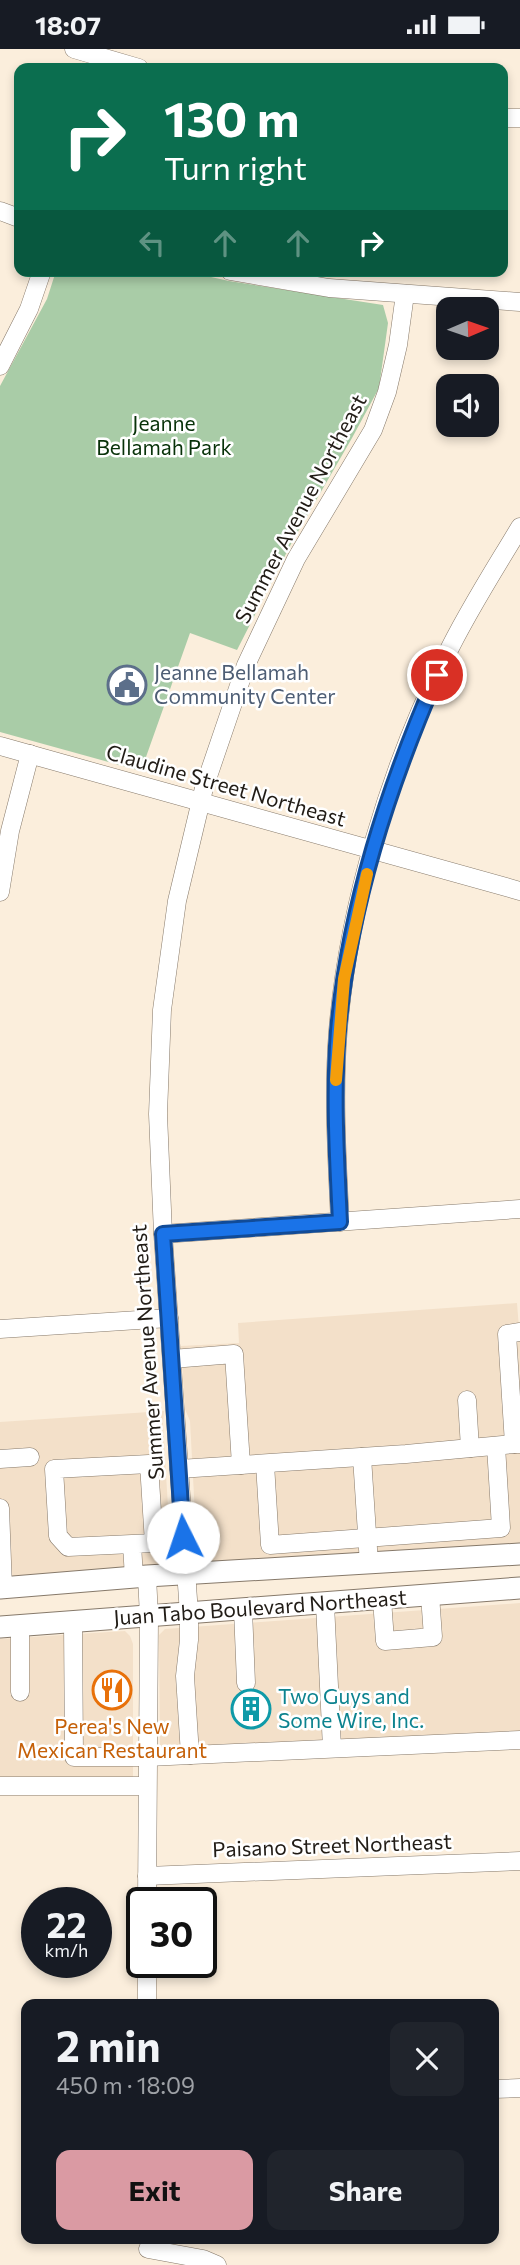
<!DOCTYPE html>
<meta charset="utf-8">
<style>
:root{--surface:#171b24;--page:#20242c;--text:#f1f3f6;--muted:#9ea1a6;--accent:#da9aa3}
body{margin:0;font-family:Commissioner,sans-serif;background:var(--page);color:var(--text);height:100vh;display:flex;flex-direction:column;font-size:26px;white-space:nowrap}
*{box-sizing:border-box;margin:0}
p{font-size:23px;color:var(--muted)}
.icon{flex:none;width:38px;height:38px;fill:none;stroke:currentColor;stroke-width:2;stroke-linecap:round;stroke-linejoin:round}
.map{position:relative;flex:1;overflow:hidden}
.sheet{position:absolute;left:21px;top:1950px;width:478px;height:245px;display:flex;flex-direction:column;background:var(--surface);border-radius:14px;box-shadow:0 4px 10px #0003}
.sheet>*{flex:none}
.banner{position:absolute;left:14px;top:14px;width:494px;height:214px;border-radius:14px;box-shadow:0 4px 10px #0003;background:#0b6e4f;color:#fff;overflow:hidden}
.needle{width:46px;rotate:88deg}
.controls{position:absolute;left:436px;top:248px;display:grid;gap:14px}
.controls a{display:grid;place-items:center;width:63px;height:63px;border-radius:14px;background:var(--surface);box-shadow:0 4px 10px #0003;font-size:35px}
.speed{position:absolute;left:21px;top:1838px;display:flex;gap:14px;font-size:35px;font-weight:700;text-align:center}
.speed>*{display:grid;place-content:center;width:91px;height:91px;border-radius:50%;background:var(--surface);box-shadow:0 4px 10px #0003;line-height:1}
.speed small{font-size:18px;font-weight:400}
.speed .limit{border:4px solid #111;border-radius:10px;background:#fff;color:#111}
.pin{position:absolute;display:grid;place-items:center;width:60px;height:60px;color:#fff;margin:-30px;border:4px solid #fff;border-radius:50%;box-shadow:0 2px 7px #0007}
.me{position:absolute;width:77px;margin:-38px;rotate:356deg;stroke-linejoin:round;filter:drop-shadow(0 0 5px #0008)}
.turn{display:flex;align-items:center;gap:24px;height:147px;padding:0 35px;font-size:32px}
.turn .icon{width:91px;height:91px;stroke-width:2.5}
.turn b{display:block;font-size:49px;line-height:60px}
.lanes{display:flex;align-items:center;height:66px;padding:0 35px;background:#0003;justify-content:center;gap:35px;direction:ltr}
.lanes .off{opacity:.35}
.round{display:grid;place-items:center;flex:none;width:74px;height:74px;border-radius:14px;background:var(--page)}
.summary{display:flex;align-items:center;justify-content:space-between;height:119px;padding:0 35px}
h1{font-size:42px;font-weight:700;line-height:52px}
.primary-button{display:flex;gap:14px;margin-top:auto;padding:14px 35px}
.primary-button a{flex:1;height:80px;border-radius:14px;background:var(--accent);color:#111;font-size:28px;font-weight:700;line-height:80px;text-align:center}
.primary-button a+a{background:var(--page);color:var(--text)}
.status{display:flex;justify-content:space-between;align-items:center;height:49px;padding:0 35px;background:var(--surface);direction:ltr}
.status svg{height:19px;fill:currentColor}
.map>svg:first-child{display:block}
.built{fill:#f3e0c9}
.green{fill:#a9cca7}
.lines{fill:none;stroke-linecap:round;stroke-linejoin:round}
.minor-casing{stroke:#86796a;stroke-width:19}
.major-casing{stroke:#86796a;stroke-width:23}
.minor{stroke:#fff;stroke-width:18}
.major{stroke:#fff;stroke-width:21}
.route-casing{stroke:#114b97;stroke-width:18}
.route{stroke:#1a73e8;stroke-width:12}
.slow{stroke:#f59e0b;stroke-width:12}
.labels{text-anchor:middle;stroke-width:5;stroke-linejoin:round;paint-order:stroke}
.park-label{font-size:21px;fill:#083209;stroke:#fff}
.street-label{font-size:21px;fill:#211c16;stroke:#fff}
.service-label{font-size:21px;fill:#4e5e75;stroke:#fff;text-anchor:start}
.culture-label{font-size:21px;fill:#0d838f;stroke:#fff;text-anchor:start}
.food-label{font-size:21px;fill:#c56008;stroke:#fff}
</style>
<div class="status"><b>18:07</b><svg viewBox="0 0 49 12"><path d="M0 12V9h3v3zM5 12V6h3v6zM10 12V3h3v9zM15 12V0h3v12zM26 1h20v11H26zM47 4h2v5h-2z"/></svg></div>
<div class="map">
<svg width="520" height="2216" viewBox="0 0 520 2216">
<rect width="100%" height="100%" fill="#fbeedc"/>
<g class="built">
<path d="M517 1254 520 1292V1494L211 1516 200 1510 197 1503 190 1372 185 1360 181 1297 239 1294 238 1274Z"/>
<path d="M164 1362 163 1375 171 1508 168 1513 160 1519 0 1530V1373Z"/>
<path d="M520 1554V1692L157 1714 160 1696 159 1586 165 1580Z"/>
<path d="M125 1582 130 1587 133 1595V1742L0 1743V1590Z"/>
</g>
<path class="green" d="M56 222H184L229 232 383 256 388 274 379 339 352 389 292 493 237 601 190 584 141 722 0 683V337L47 250Z"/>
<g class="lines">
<defs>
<g id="minor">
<path d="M74 0 139 19"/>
<path d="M502 69H520"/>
<path d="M0 162 19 169"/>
<path d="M230 222 329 239 520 253"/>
<path d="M0 317 29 260 42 222"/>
<path d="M0 697 520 842"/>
<path d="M0 843 10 782 30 705"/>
<path d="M340 1173C337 1109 333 1046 338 982 348 858 390 718 446 607 467 563 495 520 520 478"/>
<path d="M163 1185 520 1160"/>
<path d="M0 1280 169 1269"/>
<path d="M520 1283 507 1285 514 1395H520"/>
<path d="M172 1310 234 1305 241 1416"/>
<path d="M467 1351 470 1399"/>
<path d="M362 1408 369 1515"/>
<path d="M0 1410 30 1408"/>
<path d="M265 1415 270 1496 501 1479 496 1397"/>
<path d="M179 1420 406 1405 514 1395"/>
<path d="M0 1459 3 1539"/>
<path d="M132 1495 68 1498 58 1487 54 1420 149 1415 154 1494 132 1495 134 1529"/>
<path d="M382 1550 385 1592 433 1588 430 1546"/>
<path d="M325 1555 332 1699"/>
<path d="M243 1561 246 1634"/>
<path d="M73 1573 74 1708H148L520 1691"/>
<path d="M20 1643V1577"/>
<path d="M190 1706 185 1627 189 1591V1565L163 1185 158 1065 162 961 177 852 204 739 246 616 296 510 373 381 387 343 398 296 405 245"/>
<path d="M0 1737H146"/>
<path d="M147 1827 520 1812"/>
<path d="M147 1853 149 1568 147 1527"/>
<path d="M147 1913V1955"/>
<path d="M494 2040 520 2039"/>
<path d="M148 2200 203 2210 217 2216"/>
</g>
<g id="major">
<path d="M0 1539 147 1527 520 1505"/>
<path d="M0 1578 520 1539"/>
</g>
</defs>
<use href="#minor" class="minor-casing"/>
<use href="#major" class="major-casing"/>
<use href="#minor" class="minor"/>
<use href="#major" class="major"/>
</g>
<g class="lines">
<defs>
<path id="route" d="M183 1488 163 1185 340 1173C337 1109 333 1046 338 982 349 858 388 739 437 626"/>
</defs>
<use href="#route" class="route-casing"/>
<use href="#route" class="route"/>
<path class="slow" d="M336 1031 344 930 367 825"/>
</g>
<defs>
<symbol id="civic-ring" viewBox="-11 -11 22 22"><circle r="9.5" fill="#fff" stroke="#5c6f8a" stroke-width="1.5"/><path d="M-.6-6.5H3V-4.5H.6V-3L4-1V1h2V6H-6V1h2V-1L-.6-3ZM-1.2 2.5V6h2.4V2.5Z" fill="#5c6f8a"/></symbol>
<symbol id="restaurant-ring" viewBox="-11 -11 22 22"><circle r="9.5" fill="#fff" stroke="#e8710a" stroke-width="1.5"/><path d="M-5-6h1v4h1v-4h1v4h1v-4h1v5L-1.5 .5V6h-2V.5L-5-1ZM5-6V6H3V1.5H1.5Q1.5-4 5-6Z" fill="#e8710a"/></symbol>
<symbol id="building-ring" viewBox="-11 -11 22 22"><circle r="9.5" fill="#fff" stroke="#0f9aa8" stroke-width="1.5"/><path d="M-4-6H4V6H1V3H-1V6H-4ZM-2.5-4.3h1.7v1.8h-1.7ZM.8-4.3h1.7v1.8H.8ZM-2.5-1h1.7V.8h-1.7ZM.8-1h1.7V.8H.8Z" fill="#0f9aa8"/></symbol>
</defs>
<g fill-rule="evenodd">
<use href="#civic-ring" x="105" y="614" width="44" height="44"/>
<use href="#restaurant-ring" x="90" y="1619" width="44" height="44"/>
<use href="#building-ring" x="229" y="1638" width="44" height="44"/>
</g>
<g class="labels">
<g class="park-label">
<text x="164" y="382">Jeanne<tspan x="164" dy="24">Bellamah Park</tspan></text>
</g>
<g class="street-label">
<text transform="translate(301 460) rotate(-62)" y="7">Summer Avenue Northeast</text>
<text transform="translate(226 737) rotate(16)" y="7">Claudine Street Northeast</text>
<text transform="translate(148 1303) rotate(-94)" y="7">Summer Avenue Northeast</text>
<text transform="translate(260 1559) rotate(-4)" y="7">Juan Tabo Boulevard Northeast</text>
<text transform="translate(332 1797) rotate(-2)" y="7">Paisano Street Northeast</text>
</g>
<g class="service-label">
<text x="154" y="631">Jeanne Bellamah<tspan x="154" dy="24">Community Center</tspan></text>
</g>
<g class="culture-label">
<text x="278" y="1655">Two Guys and<tspan x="278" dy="24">Some Wire, Inc.</tspan></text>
</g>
<g class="food-label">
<text x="112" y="1685">Perea's New<tspan x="112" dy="24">Mexican Restaurant</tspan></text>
</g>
</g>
</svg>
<div class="controls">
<a><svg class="needle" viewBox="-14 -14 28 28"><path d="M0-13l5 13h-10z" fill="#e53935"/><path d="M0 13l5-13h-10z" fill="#9ea1a6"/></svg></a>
<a><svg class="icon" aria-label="sound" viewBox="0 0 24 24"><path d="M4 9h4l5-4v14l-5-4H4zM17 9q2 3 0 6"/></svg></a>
</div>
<div class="speed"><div>22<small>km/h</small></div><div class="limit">30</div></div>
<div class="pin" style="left:437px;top:626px;background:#d93025"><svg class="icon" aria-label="arrive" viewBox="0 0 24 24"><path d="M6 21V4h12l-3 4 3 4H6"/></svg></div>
<svg class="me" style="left:183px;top:1488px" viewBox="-20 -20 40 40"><circle r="19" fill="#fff"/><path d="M0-13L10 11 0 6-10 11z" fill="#1a73e8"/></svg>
<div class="banner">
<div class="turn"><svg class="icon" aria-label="right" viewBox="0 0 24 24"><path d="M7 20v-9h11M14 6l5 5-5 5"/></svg><div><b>130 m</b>Turn right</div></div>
<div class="lanes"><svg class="icon off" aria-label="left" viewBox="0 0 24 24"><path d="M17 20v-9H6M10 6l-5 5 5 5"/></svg><svg class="icon off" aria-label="ahead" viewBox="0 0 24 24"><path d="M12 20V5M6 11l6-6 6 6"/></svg><svg class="icon off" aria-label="ahead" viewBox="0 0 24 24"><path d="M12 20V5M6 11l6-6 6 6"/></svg><svg class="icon" aria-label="right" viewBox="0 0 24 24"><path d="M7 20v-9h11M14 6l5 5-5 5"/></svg></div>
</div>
<section class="sheet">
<div class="summary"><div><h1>2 min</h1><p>450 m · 18:09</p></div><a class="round"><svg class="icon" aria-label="close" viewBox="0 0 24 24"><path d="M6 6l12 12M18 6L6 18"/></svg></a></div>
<div class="primary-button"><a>Exit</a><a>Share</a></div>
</section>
</div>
